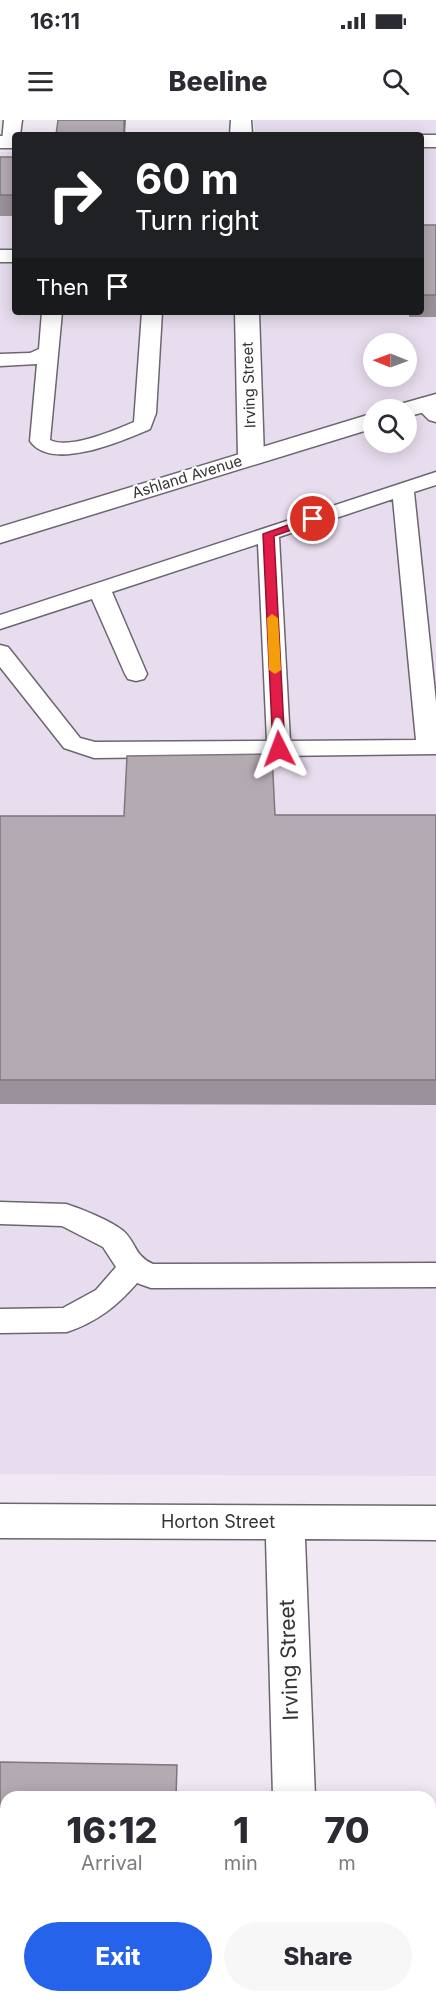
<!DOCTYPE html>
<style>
:root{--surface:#fff;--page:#f7f7f7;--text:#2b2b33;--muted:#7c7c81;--accent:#2563eb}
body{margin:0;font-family:Inter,sans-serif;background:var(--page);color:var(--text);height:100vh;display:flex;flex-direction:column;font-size:22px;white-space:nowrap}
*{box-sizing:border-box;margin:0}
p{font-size:20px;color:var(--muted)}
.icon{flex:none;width:33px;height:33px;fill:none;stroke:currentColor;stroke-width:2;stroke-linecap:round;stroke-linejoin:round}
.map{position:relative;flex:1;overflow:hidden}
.details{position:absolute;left:0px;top:1671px;width:436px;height:212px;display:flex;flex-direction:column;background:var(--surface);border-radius:18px 18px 0 0;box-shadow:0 3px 15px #0003}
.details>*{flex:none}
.guide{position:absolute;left:12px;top:12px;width:412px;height:183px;border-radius:6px;box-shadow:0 3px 15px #0003;background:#202124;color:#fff;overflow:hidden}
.needle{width:39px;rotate:271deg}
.fabs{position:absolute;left:363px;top:213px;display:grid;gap:12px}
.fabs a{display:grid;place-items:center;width:54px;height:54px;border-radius:50%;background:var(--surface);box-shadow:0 3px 15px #0003;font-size:30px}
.pin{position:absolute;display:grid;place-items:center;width:51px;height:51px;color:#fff;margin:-26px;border:3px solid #fff;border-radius:50%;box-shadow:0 2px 6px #0007}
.me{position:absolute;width:66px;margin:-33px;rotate:357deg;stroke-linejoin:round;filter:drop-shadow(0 0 4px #0008)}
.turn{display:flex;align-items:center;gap:21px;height:126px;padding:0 24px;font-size:27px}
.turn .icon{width:78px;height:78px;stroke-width:2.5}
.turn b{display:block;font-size:42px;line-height:51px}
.then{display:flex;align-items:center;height:57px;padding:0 24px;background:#0003;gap:12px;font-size:22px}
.eta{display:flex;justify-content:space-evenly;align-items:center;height:102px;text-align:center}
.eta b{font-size:36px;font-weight:800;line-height:42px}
.primary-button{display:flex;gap:12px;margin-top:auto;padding:12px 24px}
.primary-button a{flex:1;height:69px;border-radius:36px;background:var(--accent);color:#fff;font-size:24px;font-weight:800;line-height:69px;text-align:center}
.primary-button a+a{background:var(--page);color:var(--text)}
.status{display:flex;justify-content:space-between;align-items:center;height:42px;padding:0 30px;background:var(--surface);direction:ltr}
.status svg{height:16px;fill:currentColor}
header{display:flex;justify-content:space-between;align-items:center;height:78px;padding:0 24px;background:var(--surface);font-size:27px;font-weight:800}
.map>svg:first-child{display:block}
.built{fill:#e8ddee;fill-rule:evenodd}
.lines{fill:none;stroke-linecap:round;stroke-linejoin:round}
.service-casing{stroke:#6c666f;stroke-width:3}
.minor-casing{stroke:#6c666f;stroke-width:3}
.tertiary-casing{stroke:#6c666f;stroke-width:3}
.service{fill:#fff;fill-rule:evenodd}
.minor{fill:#fff;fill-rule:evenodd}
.tertiary{fill:#fff;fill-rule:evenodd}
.wall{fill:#9b9299}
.shaded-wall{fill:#7e777d}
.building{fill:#b4aab2;stroke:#7e777d;stroke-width:1.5}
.route{fill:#e11d48;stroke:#92132f;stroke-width:1.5}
.slow{fill:#f59e0b}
.labels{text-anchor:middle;stroke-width:4.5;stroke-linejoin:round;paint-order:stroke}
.far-street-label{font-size:15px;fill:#363337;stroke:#fff}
.street-label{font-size:18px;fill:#363337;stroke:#fff}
.near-street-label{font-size:21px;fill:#363337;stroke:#fff}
</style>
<div class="status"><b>16:11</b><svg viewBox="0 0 49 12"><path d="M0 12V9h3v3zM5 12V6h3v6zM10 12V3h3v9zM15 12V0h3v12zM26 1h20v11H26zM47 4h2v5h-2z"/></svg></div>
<header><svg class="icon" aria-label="menu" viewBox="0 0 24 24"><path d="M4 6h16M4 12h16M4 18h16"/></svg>Beeline<svg class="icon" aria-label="search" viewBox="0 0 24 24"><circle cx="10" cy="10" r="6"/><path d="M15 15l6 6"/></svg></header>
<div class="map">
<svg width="436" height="1882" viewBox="0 0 436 1882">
<rect width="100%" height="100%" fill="#f0e9f4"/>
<path class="built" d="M254 0H436V1356L0 1354V32H15V192H422V15H255ZM374 224H406V256H374ZM374 290H406V322H374Z"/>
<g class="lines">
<defs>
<g id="service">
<path d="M4 0H22L20 15H15V26H5L2 22Z"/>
<rect x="0" y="130" width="15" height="12"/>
<path d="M42 192H62L50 320C69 330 115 310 134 302L142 192H162L156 293 150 309C122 321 51 352 30 321L37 244 0 246V234L30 233 39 229Z"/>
<path d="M423 278 430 280 436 285V302L429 300 413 284 416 280Z"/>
<path d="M436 352V365L414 372 436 582V634L94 638 64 628 0 547V525L8 527 80 618 95 622 267 621 258 424 112 472 147 554 144 559 136 561 128 559 125 554 92 479 0 509V495ZM393 379 416 620 290 621 279 417Z"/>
<path d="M0 1082 66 1084C82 1089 109 1100 122 1110 136 1121 134 1136 153 1144L436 1143V1167L151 1168 137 1163C117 1186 97 1202 67 1212L0 1213V1189L63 1188 96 1170 116 1147 103 1127 62 1106 0 1104Z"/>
</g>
<g id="minor">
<path d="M231 0H251L252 15H230Z"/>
<path d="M421 15H436V27H422Z"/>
<rect x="0" y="16" width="15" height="12"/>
<path d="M235 192H259L264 337 260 342 251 345 242 342 238 337Z"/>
<path d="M0 1384 436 1386V1420L305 1419 315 1677H273L266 1419 0 1418Z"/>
<path d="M278 1876H322L323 1882H277Z"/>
</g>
<g id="tertiary">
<path d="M436 274V289L406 297V290H394L397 285Z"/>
<path d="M374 293V308L0 423V407Z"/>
</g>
</defs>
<use href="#service" class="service-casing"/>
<use href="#minor" class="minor-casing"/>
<use href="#tertiary" class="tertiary-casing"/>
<use href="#service" class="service"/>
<use href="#minor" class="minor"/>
<use href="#tertiary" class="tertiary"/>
</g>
<g class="wall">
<rect x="0" y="37" width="15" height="59"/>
<path d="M422 105H436V197H409V192H422Z"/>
<path d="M275 695H436V985L0 984V696Z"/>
<path d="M0 1642 178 1663 6 1677V1734H0Z"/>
</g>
<path class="shaded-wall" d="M124 0H126L125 15H124Z"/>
<g class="building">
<path d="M58 0H124V15H56Z"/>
<rect x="0" y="37" width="15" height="38"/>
<rect x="422" y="105" width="14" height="70"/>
<path d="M272 634 275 695H436V960H0V696H124L127 636Z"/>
<path d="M0 1642 177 1645 176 1677H6V1718H0Z"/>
<rect x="11" y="1876" width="159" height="6"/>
</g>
<path class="route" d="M313 396 317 397V401L274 416 285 629 279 633 273 629 263 414Z"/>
<path class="slow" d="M272 494 278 498 281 550 275 554 269 550 267 498Z"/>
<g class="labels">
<g class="far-street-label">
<text transform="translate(249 265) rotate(-92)" y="5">Irving Street</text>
<text transform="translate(187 357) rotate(-17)" y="5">Ashland Avenue</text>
</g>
<g class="street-label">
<text x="218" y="1408">Horton Street</text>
</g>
<g class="near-street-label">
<text transform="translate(289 1540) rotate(-92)" y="7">Irving Street</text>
</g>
</g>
</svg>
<div class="fabs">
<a><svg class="needle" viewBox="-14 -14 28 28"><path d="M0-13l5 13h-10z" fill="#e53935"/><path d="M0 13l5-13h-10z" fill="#7c7c81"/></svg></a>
<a><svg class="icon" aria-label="search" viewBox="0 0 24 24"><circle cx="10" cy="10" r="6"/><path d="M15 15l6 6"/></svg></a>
</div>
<div class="pin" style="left:313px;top:399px;background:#d93025"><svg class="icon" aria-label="arrive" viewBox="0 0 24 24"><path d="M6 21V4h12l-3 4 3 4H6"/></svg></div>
<svg class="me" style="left:279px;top:629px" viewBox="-20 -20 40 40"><path d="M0-17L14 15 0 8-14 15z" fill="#e11d48" stroke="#fff" stroke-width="4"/></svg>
<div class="guide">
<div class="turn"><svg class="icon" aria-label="right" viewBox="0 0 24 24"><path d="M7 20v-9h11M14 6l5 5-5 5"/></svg><div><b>60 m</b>Turn right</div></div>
<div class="then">Then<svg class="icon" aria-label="arrive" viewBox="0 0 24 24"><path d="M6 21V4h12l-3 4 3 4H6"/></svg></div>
</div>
<section class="details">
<div class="eta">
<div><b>16:12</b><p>Arrival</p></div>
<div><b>1</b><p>min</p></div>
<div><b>70</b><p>m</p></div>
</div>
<div class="primary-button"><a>Exit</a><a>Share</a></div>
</section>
</div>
